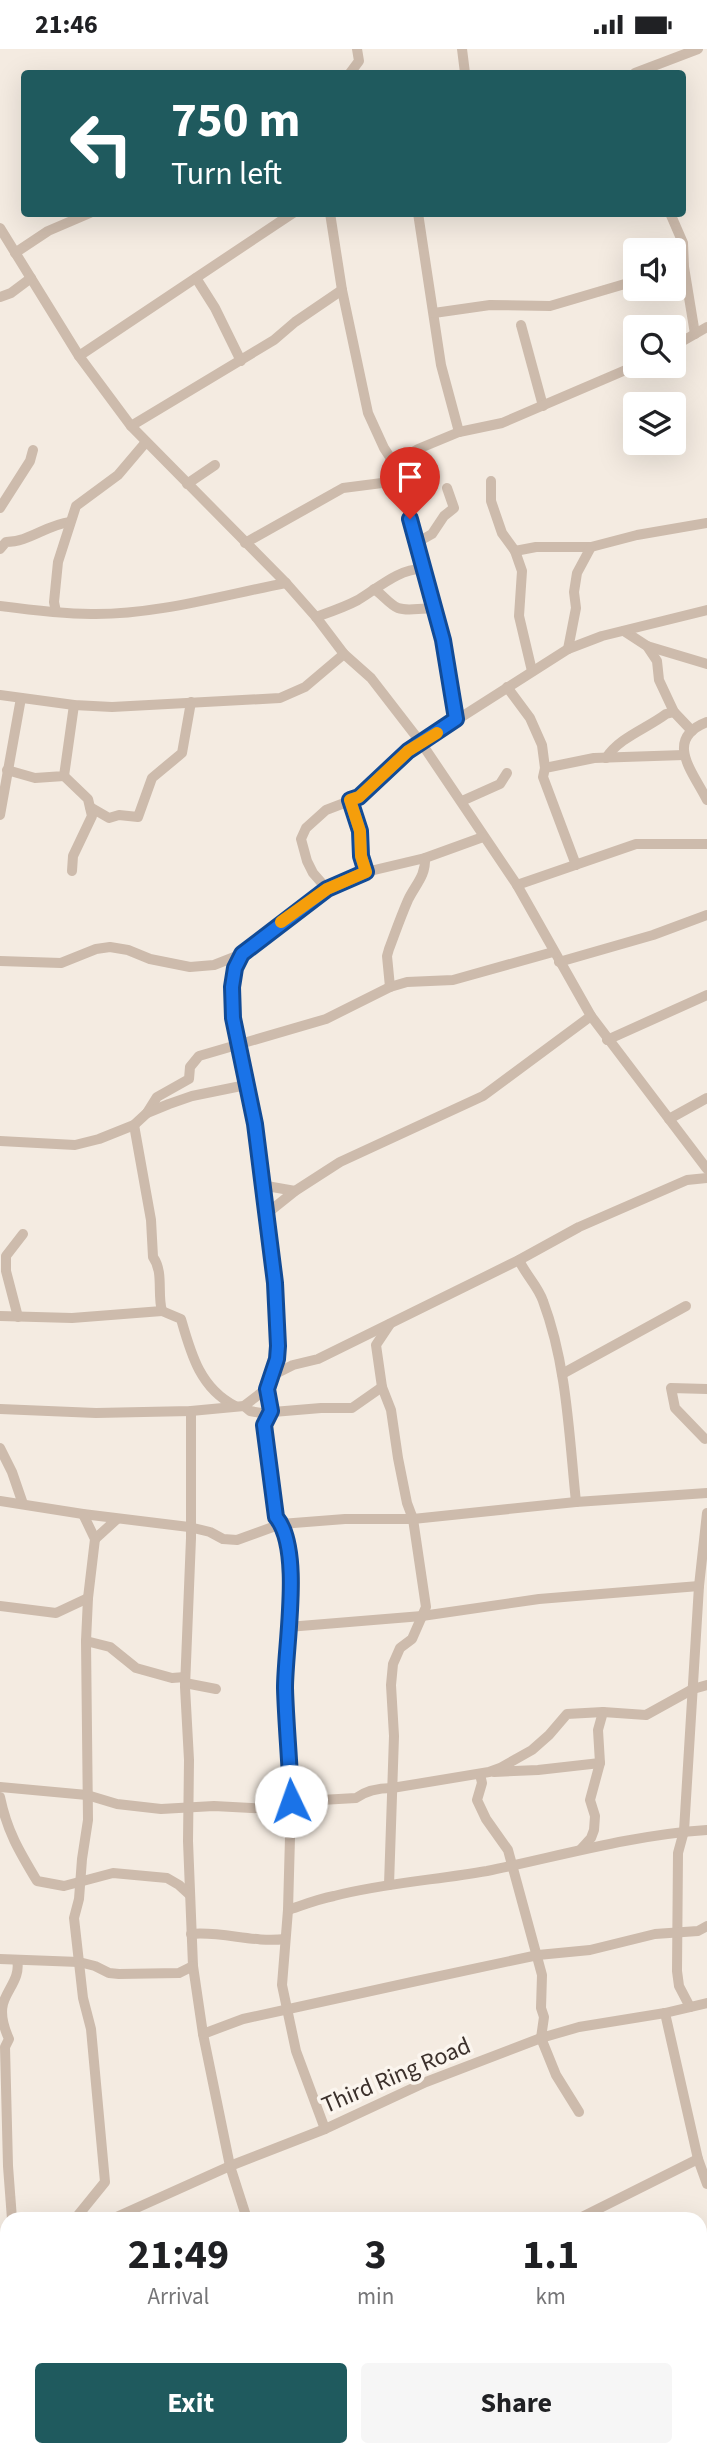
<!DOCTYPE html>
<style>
:root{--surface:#fff;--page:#f6f6f6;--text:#202124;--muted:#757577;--accent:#1f5a5e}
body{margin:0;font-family:"Source Sans 3",sans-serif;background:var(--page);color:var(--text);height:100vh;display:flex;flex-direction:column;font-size:26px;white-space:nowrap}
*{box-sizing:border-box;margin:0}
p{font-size:23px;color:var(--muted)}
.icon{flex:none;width:38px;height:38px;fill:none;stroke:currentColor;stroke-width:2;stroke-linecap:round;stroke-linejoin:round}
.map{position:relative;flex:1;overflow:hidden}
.side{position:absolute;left:0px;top:2163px;width:707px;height:245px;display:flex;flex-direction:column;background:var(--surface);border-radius:21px 21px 0 0;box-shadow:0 7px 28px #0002}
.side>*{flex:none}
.banner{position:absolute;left:21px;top:21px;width:665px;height:147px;border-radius:7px;box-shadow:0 7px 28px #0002;background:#1f5a5e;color:#fff;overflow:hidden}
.tools{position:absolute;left:623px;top:189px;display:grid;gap:14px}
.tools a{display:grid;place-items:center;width:63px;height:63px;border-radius:7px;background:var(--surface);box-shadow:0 7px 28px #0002;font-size:35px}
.pin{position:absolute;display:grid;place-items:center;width:60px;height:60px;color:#fff;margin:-72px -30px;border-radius:50% 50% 50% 0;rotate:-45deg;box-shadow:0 0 7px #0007}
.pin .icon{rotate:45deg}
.me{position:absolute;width:77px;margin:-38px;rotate:357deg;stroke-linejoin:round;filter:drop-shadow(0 0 5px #0008)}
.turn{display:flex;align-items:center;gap:24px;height:147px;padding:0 35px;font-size:32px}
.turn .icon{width:91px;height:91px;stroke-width:2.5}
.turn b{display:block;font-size:49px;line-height:60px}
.eta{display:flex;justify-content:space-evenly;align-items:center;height:119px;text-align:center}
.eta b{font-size:42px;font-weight:700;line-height:49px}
.cta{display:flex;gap:14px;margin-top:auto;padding:14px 35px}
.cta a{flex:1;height:80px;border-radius:7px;background:var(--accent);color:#fff;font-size:28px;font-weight:700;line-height:80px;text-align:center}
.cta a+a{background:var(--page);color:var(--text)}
.status{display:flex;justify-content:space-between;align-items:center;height:49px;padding:0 35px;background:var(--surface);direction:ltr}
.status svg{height:19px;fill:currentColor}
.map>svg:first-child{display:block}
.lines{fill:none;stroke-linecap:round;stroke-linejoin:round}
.minor{stroke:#cdbbac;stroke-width:10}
.route-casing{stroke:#114b97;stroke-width:18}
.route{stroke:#1a73e8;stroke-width:12}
.slow{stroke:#f59e0b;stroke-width:12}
.labels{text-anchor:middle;stroke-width:7;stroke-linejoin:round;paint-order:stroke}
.street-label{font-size:24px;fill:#3b302b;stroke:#fbf5ee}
</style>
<div class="status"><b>21:46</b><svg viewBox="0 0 49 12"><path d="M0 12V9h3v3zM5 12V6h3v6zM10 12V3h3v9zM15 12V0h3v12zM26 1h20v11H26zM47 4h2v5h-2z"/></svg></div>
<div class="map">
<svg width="707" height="2408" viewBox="0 0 707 2408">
<rect width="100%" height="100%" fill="#f4ebe1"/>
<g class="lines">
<g class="minor">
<path d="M462 0 465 24"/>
<path d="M350 24 359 12 357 0"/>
<path d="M635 24 698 0"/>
<path d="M330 164 342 241 368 364 384 399 399 422 417 498 443 591 456 670"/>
<path d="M418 164 441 316 459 383"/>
<path d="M670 164 683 194 684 218 695 285"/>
<path d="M0 179 79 307 131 377 286 534 316 568 344 605 371 629 422 695 517 836 591 967 707 1120"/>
<path d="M15 204 48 182 90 164"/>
<path d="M196 229 215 259 241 312"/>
<path d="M0 248 11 244 31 229"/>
<path d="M434 264 490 256 550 257 635 232"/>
<path d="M521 276 543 357"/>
<path d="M674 297 707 278"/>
<path d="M79 307 293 164"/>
<path d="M131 377 274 291 295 273 342 241"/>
<path d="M394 414 418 400 459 383 502 374 635 317"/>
<path d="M491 432V452L502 484 515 502 522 522 519 567 532 622"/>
<path d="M187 435 215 416"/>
<path d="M0 459 30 412 33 401"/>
<path d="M245 494 343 439 382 434 399 422"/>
<path d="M416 494 432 485 444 467 454 459 447 439"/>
<path d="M0 500 6 493C29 493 46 476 70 473"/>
<path d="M515 502 536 498H591L637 486 707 474"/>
<path d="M374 540C382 545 390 556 398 559 409 563 422 558 434 560"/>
<path d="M0 557C30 561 60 565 91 565 156 566 223 546 286 534"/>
<path d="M56 563 54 553 58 513 76 457 118 426 146 393"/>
<path d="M316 568C330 563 345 558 358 551 377 540 399 519 423 520"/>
<path d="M624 582 647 597 657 612 659 631 674 663 692 682"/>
<path d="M647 597 707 615"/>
<path d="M568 600 576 559 574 543 577 524 591 498"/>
<path d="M507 638 530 669 542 696 545 719"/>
<path d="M0 646 74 656 112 658 280 649 305 638 344 605"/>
<path d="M707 673C663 690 693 723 707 751"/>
<path d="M606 709C620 688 646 680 666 665L674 663"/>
<path d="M7 721 35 729 64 727 74 656"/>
<path d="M64 727 88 750 92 767 73 807 72 822"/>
<path d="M350 751 361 782V807L366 823"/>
<path d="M462 752 500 735 507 724"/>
<path d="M90 758 109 769 119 766 138 768 152 729 182 704 191 653"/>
<path d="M0 766 21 649"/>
<path d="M576 816 543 728 545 719 594 709 684 706"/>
<path d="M517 836 636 795H707"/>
<path d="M327 840 313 824 307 812 301 790 306 779 326 761 360 748 408 702 568 600 602 587 707 561"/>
<path d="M0 912 61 914 96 900 110 898 128 901 150 910 190 918 214 916 242 905 327 840 366 823 425 809 483 788"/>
<path d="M559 913 653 886 707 866"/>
<path d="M390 938 387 907 389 900C395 884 401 867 408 851 415 836 426 827 425 809"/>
<path d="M607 991 707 946"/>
<path d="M147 1064 157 1048 189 1030 190 1018 199 1007 326 970 390 938 407 933 453 931 553 903"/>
<path d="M669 1070 707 1049"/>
<path d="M0 1092 75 1096 99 1090 134 1076 147 1064 169 1055 192 1047 246 1036"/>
<path d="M261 1136 295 1142"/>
<path d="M265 1166 295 1142 340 1113 483 1047 591 967"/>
<path d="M519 1211C525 1225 538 1237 543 1252 567 1316 569 1386 576 1453"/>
<path d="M162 1262 181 1270C191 1305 200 1339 235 1357"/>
<path d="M0 1267 72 1269 162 1262C157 1245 164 1223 153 1208L151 1171 134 1076"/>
<path d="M18 1268 6 1222V1207L23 1185"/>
<path d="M562 1325 686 1257"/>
<path d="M271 1327 293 1316 318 1310 519 1211 579 1178 687 1131 707 1129"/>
<path d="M266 1340 271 1362 264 1376 276 1468 281 1475 288 1496 290 1535 286 1640 291 1752 288 1861 282 1936 296 2002 325 2080"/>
<path d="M244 1357 250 1362 261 1364 321 1359H352L382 1338"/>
<path d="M0 1360 96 1364 191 1362 244 1357 266 1340 277 1310 279 1297 275 1234 255 1075 233 969 232 938 235 919 242 905"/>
<path d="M191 1362V1489L185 1638 189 1711 188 1792 193 1917 203 1985 230 2117 247 2170"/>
<path d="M705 1390 675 1359 671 1339 707 1340"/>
<path d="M0 1399 12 1423 23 1455"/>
<path d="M0 1452 83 1465 189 1478 210 1483 223 1490 237 1491 281 1475 345 1470H413L576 1453 707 1444"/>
<path d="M95 1490 117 1470"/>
<path d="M0 1557 56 1564 88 1549"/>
<path d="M288 1578 422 1567 539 1550 699 1537"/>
<path d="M86 1592 110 1598 136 1619 172 1629 185 1628"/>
<path d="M185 1634 216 1640"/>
<path d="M494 1723 538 1721 600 1714"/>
<path d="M480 1725 482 1734 477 1751 486 1770 508 1801 542 1926 541 1959 544 1968 541 1989 556 2026 579 2063"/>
<path d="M0 1738 87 1746 117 1755 161 1760 214 1757 271 1760 286 1753 356 1749C367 1741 379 1739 392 1739L489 1723 500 1719 532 1701 549 1686 567 1665 603 1663 646 1666 693 1640 707 1636"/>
<path d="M0 1748C7 1782 19 1802 37 1832L64 1837 113 1824 167 1829 179 1836 190 1846"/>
<path d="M581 1800 591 1789 594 1781 595 1767 590 1751 600 1714 598 1681 603 1663"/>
<path d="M389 1836 394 1687 391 1636 393 1615 400 1599 412 1590 426 1558 413 1470 407 1454 398 1409 391 1361 382 1338 376 1296 390 1275"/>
<path d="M288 1861C303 1856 318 1850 334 1847 384 1834 436 1831 487 1822 560 1807 632 1786 707 1781"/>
<path d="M191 1885C223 1882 253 1894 285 1890"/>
<path d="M0 1910 79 1913 95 1917 109 1924 119 1925 179 1924 193 1917"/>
<path d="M690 1958 679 1937 677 1922 678 1804 684 1782 699 1537 707 1464"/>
<path d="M665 1964 698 2110 707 2135"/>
<path d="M203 1985 243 1970 412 1933 538 1906 590 1901 655 1885 698 1882 707 1877"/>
<path d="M12 2170 8 2117 5 1998 9 1990C4 1979 0 1967 3 1955 7 1940 21 1929 17 1911"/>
<path d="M75 2170 105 2133 91 1980 83 1949 74 1869 79 1850 82 1810 88 1771 86 1592 88 1549 95 1490 83 1465"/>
<path d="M112 2170 230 2117 325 2080 426 2033 541 1989 579 1978 665 1964 707 1954"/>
<path d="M578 2170 698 2110"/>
<path d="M0 2191 7 2190"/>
<path d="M700 2213 707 2198"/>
<path d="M0 2293 7 2299"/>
<path d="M0 2317 7 2319"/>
<path d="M100 2401 107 2408"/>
<path d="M318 2401 320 2408"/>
<path d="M39 2408 42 2401"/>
<path d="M405 2408 419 2401"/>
<path d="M608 2408V2401"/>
</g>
</g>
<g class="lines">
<defs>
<path id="route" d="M291 1752C290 1714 286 1676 285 1639 285 1597 303 1500 276 1468L264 1376 271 1362 267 1340 277 1310 278 1297 275 1234 255 1075 233 969 232 938 235 919 242 905 327 840 366 823 361 807 360 782 350 751 359 748 408 702 456 670 443 591 410 470"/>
</defs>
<use href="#route" class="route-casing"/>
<use href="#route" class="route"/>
<path class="slow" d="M281 873 327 840 366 823 361 807 360 782 350 751 359 748 408 702 437 684"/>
</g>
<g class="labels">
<g class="street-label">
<text transform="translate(396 2026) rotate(-23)" y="8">Third Ring Road</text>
</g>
</g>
</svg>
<div class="tools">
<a><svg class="icon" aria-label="sound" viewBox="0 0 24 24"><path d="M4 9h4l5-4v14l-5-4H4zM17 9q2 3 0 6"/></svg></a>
<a><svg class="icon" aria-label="search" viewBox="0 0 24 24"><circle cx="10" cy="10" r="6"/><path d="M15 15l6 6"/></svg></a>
<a><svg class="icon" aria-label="layers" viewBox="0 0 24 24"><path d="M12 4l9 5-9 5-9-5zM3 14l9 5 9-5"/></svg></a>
</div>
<div class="pin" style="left:410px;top:470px;background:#d93025"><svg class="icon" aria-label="arrive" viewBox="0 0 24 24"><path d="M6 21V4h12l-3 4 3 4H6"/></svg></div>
<svg class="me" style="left:291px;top:1752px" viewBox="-20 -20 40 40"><circle r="19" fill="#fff"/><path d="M0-13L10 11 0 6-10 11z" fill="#1a73e8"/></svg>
<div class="banner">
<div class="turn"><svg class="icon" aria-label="left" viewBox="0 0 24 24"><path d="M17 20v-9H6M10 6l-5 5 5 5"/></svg><div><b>750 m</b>Turn left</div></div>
</div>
<section class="side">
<div class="eta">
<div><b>21:49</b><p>Arrival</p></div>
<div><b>3</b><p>min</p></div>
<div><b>1.1</b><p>km</p></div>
</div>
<div class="cta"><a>Exit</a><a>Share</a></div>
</section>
</div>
